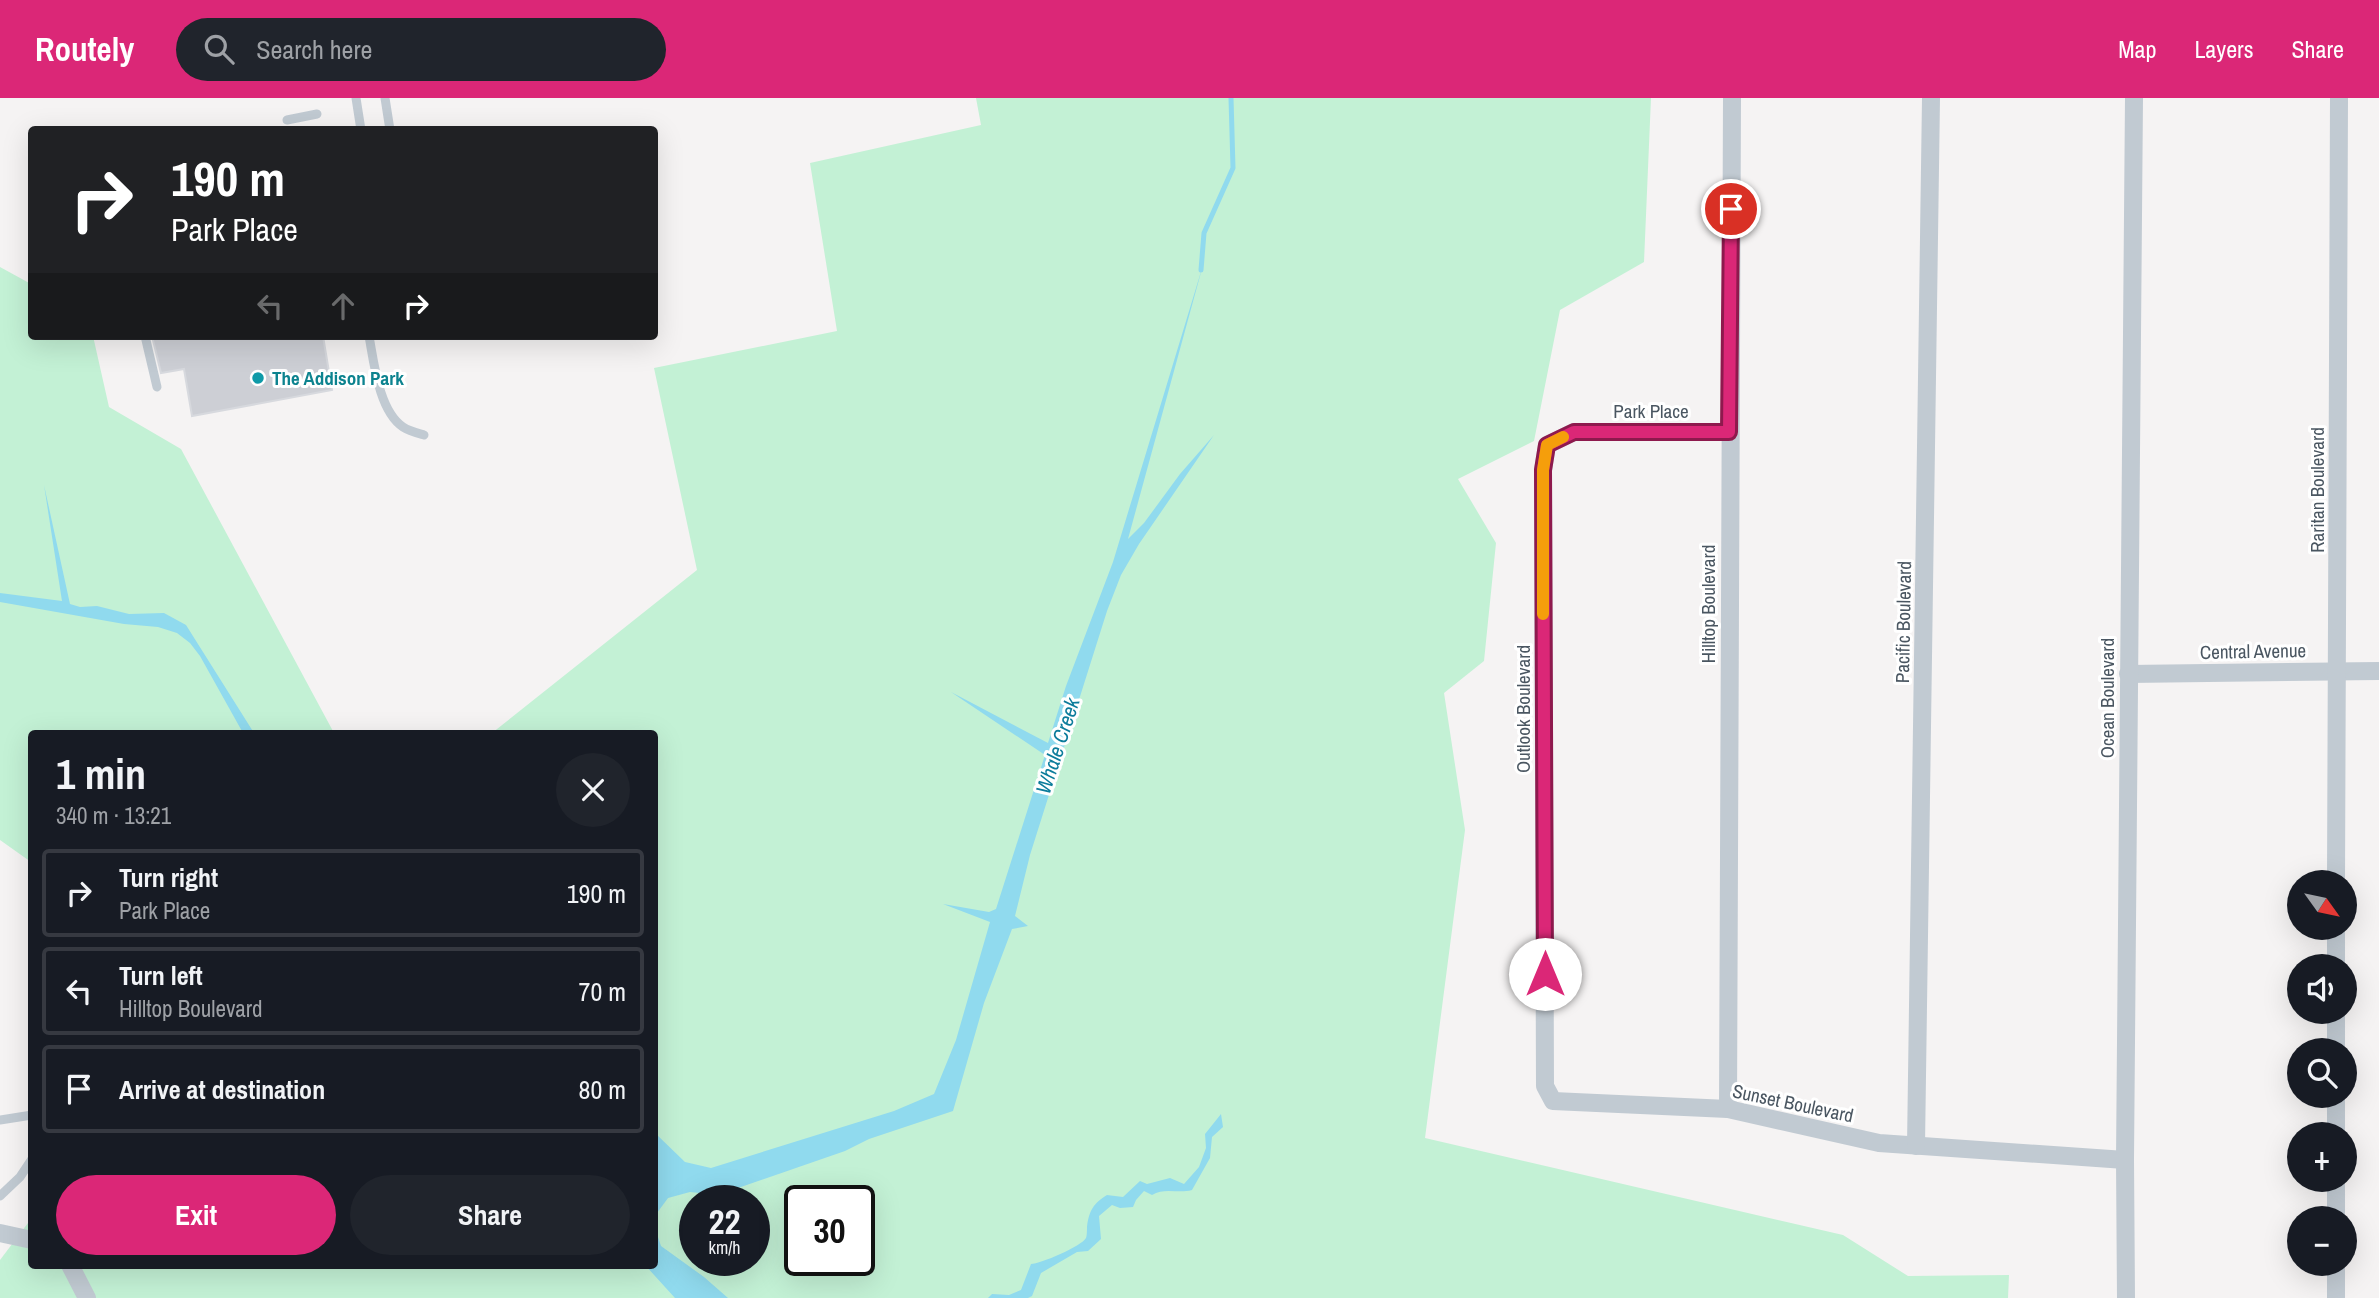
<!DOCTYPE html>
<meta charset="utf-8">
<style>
:root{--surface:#171b24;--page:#20242c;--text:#f1f3f6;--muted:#9ea1a6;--line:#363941;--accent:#db2777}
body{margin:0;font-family:"Archivo Narrow",sans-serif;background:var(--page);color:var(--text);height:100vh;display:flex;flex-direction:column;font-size:26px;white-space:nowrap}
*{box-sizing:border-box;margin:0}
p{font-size:23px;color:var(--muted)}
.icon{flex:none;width:38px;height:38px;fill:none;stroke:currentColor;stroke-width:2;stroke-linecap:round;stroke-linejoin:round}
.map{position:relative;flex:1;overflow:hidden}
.panel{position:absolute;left:28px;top:632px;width:630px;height:539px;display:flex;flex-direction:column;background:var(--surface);border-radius:7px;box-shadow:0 7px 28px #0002}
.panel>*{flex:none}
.top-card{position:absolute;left:28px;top:28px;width:630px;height:214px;border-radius:7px;box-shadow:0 7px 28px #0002;background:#202124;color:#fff;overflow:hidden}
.needle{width:46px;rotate:123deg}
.fabs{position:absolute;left:2287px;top:772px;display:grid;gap:14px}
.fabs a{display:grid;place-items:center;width:70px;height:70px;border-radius:50%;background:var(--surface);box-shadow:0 7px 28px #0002;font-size:35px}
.speed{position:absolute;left:679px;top:1087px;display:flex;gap:14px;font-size:35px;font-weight:700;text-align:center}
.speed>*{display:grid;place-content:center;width:91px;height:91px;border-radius:50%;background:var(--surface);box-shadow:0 7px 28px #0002;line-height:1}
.speed small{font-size:18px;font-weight:400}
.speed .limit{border:4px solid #111;border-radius:10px;background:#fff;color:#111}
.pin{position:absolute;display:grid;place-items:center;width:60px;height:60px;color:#fff;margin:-30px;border:4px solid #fff;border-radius:50%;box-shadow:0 2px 7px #0007}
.me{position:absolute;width:77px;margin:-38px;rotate:0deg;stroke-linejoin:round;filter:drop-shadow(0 0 5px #0008)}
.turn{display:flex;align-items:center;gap:24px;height:147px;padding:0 28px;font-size:32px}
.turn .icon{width:91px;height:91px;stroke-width:2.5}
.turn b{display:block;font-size:49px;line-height:60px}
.lanes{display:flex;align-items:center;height:66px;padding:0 28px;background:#0003;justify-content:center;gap:35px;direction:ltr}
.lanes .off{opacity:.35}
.round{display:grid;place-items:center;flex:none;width:74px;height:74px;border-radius:37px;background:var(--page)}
.overview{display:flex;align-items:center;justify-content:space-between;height:119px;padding:0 28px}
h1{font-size:42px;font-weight:700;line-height:52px}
.primary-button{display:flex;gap:14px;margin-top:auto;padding:14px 28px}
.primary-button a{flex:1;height:80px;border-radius:42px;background:var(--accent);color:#fff;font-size:28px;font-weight:700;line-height:80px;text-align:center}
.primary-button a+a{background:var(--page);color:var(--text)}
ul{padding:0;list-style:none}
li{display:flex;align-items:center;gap:21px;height:88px;margin:0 14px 10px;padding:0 14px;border:4px solid var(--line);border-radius:7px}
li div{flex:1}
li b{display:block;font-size:26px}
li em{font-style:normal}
header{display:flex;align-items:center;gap:42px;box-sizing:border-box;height:98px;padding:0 35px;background:var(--accent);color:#fff}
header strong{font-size:33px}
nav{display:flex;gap:38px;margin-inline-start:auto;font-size:24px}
.search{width:490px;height:63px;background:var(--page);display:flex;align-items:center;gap:18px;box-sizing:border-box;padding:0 24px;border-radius:38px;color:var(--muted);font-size:26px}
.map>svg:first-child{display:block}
.green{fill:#c3f1d5;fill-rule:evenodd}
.water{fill:#90daee}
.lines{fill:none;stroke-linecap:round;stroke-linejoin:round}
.stream{stroke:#90daee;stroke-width:5}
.building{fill:#cdcfd5;stroke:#d7d9de;stroke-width:2}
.lane{stroke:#c1cad2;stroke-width:9}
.street{stroke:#c1cad2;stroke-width:18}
.route-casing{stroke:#8e194d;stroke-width:18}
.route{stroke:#db2777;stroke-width:12}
.slow{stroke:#f59e0b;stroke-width:12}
.culture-dot{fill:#0f9aa8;stroke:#fff;stroke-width:2.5}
.labels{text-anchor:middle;stroke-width:6;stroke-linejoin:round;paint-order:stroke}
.culture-label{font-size:19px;font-weight:bold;fill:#0d838f;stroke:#fff;text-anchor:start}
.street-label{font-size:19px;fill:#4a5661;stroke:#fff}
.water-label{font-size:21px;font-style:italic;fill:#0c7c9b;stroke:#fff}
</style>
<header>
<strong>Routely</strong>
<div class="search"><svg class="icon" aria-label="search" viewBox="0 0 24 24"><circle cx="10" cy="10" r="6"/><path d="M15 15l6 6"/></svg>Search here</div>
<nav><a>Map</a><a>Layers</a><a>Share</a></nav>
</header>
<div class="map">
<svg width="2379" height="1200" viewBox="0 0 2379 1200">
<rect width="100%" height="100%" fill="#f5f3f3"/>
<g class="green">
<path d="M976 0H1651L1644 164 1560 212 1534 343 1458 381 1496 445 1484 563 1444 595 1465 732 1425 1040 1843 1137 1908 1178 2009 1177 2008 1200H0V1162L31 1121 32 1167H654V635H492L697 472 654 270 837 233 810 65 981 27ZM695 1102H754V1162H695ZM800 1102H859V1162H800Z"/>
<path d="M0 169 31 186 32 238H93L109 309 181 351 334 635H32L31 764 0 742Z"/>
</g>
<g class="water">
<path d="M1203 167 1128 441 1144 425 1180 376 1214 337 1139 446 1121 477 1107 513 1030 757 1015 818 1028 828 1012 831 984 905 953 1013 869 1041 845 1053 738 1090 710 1096 690 1094 668 1100 657 1115 655 1130 661 1148 704 1179 728 1200H675L645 1167H654L655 1035 685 1064 711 1070 894 1013 934 996 956 942 990 824 943 806 989 814 996 811 1045 657 951 594 1048 645 1066 588 1113 464Z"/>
<path d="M44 387 70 506 80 509 97 508 129 516 164 515 186 527 254 635H243L200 558 190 545 177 535 158 529 124 526 0 504V495L62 503Z"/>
<path d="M1221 1016 1223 1029 1212 1039 1210 1060 1192 1092C1178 1096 1165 1089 1152 1097L1144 1093 1136 1102 1133 1109 1120 1110 1112 1107 1099 1118 1101 1141 1088 1153 1077 1154 1041 1175 1032 1198 1028 1200H988L992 1196 1009 1197 1021 1192 1031 1166C1040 1166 1082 1148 1086 1140 1087 1138 1087 1131 1087 1129 1089 1112 1094 1105 1107 1097L1123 1099 1140 1083 1147 1086 1170 1080 1184 1086 1199 1069 1206 1050 1205 1036Z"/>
</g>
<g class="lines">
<path class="stream" d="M1201 172 1204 135 1233 70 1231 0"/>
</g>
<path class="building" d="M152 238H323L332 292 192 318 184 271 161 275Z"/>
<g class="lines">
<g class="lane">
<path d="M356 0 361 32"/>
<path d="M385 0 390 32"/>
<path d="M287 22 317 16"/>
<path d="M145 238 157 289"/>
<path d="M369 238C374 265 379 313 403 329 409 333 417 335 424 337"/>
<path d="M0 1022 32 1017"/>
<path d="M0 1098 20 1079 32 1061"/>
</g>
<g class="street">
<path d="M1729 334H1574L1547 347 1543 372 1545 988 1553 1003 1728 1011 1879 1045 2125 1062"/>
<path d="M2128 576 2379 573"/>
<path d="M2336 784 2339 0"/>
<path d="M2336 868V830"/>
<path d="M2336 914V952"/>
<path d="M2336 998V1036"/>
<path d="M1728 1011 1732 0"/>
<path d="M1916 1048 1931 0"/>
<path d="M2336 1082V1120"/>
<path d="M0 1135 32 1142"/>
<path d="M2336 1166V1200"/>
<path d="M70 1167 87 1200"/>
<path d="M2126 1200 2125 1062 2134 0"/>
</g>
</g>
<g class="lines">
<defs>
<path id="route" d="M1545 876 1543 372 1547 347 1574 334H1729L1731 111"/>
</defs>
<use href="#route" class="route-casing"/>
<use href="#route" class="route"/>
<path class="slow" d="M1543 516V372L1547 347 1563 339"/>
</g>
<circle class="culture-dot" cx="258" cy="280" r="7"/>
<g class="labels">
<g class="culture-label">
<text x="272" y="287">The Addison Park</text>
</g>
<g class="street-label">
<text x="1651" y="320">Park Place</text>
<text transform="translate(2317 392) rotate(-90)" y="7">Raritan Boulevard</text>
<text transform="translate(1708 506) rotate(-90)" y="7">Hilltop Boulevard</text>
<text transform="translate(1903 524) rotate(-89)" y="7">Pacific Boulevard</text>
<text transform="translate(2253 553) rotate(-1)" y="7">Central Avenue</text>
<text transform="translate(2107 600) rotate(-90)" y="7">Ocean Boulevard</text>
<text transform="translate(1523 611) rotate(-90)" y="7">Outlook Boulevard</text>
<text transform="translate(1793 1005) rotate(12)" y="7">Sunset Boulevard</text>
</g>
<g class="water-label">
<text transform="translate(1058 648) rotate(-72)" y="7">Whale Creek</text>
</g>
</g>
</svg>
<div class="fabs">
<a><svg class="needle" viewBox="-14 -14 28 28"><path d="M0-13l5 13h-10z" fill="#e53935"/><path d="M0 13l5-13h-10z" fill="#9ea1a6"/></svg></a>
<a><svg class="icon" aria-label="sound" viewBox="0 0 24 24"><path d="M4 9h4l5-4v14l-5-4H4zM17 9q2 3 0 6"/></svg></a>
<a><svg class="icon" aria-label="search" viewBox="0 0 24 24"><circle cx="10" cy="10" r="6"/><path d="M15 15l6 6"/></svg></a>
<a>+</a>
<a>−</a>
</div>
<div class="speed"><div>22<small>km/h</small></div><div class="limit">30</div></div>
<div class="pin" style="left:1731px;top:111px;background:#d93025"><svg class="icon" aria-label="arrive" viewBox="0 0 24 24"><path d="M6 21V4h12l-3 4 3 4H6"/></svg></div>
<svg class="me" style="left:1545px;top:876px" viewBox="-20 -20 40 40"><circle r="19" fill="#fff"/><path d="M0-13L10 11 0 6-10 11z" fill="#db2777"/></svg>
<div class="top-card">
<div class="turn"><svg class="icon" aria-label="right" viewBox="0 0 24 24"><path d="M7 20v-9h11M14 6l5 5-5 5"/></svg><div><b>190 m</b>Park Place</div></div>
<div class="lanes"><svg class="icon off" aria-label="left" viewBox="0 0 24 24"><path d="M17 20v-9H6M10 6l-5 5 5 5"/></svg><svg class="icon off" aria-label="ahead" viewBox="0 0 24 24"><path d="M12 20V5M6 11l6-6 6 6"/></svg><svg class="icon" aria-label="right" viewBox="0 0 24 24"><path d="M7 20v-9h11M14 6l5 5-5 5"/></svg></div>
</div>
<section class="panel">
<div class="overview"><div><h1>1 min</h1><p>340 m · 13:21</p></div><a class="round"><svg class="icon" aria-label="close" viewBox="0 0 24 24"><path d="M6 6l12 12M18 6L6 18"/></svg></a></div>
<ul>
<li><svg class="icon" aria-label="right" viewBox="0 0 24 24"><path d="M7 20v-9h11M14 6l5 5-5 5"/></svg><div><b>Turn right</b><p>Park Place</p></div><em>190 m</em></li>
<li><svg class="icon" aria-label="left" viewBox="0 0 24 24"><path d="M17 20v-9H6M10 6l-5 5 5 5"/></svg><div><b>Turn left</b><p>Hilltop Boulevard</p></div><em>70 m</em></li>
<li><svg class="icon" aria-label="arrive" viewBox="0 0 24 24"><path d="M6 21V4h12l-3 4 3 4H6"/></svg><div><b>Arrive at destination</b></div><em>80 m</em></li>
</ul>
<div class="primary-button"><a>Exit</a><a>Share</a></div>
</section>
</div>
